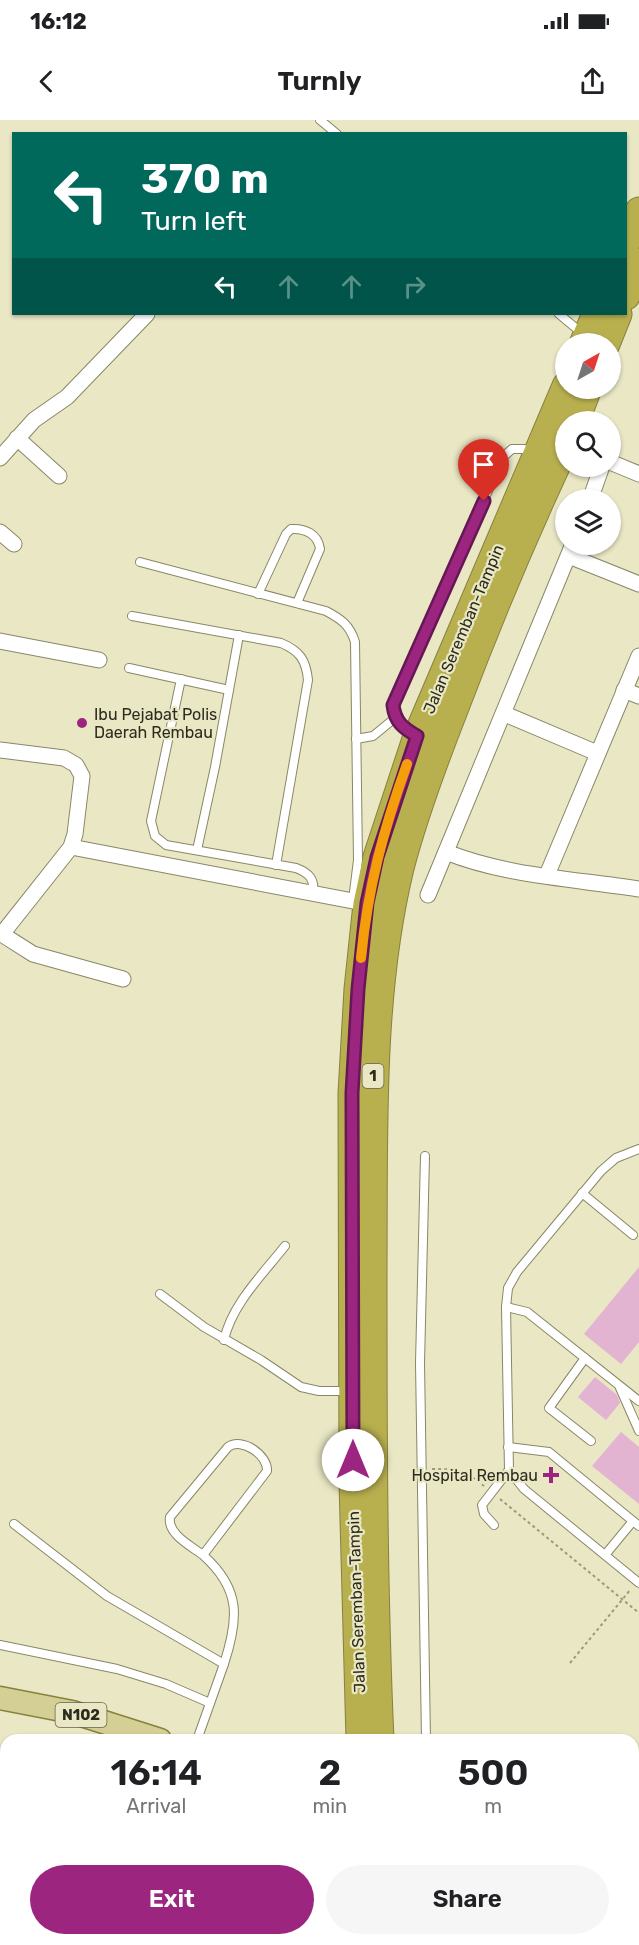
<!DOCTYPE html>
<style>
:root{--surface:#fff;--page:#f6f6f6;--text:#202124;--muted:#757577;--accent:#9c257f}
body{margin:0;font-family:Rubik,sans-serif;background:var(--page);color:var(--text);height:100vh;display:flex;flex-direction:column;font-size:22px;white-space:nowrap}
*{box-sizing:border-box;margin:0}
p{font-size:20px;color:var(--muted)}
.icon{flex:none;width:33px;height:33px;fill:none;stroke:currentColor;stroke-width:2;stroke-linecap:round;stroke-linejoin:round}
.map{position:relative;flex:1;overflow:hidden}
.side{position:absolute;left:0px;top:1614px;width:639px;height:212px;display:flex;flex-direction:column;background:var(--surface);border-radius:18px 18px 0 0;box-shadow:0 2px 4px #0004}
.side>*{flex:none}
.banner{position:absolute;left:12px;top:12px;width:615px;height:183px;border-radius:0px;box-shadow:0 2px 4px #0004;background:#00695c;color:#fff;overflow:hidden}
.needle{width:39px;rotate:39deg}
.buttons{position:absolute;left:555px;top:213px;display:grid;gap:12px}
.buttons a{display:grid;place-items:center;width:66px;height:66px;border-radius:50%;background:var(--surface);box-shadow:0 2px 4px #0004;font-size:30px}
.pin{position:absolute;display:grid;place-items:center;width:51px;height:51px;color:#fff;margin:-62px -26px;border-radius:50% 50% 50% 0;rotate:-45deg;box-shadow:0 0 6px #0007}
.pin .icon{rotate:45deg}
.me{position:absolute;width:66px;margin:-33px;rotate:0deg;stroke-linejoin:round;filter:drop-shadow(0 0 4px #0008)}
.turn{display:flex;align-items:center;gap:21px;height:126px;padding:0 30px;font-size:27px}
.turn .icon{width:78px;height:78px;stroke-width:2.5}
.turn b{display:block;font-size:42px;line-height:51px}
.lanes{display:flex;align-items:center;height:57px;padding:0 30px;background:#0003;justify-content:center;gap:30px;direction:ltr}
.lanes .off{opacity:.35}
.eta{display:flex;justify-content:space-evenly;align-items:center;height:102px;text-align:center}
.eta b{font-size:36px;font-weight:600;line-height:42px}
.button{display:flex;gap:12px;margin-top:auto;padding:12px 30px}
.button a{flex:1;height:69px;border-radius:36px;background:var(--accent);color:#fff;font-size:24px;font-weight:600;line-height:69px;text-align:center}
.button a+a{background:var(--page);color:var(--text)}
.status{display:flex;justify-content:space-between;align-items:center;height:42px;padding:0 30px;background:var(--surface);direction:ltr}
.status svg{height:16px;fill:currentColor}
header{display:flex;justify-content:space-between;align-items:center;height:78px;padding:0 30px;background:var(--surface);font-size:27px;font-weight:600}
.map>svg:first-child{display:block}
.building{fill:#e3b4d2}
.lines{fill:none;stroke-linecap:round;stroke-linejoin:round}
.lane-casing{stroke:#898767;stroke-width:10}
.street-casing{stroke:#898767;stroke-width:17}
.primary-casing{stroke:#87813e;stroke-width:25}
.highway-casing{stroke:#87813e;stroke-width:29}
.path{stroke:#9c9a80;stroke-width:2;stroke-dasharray:3 3;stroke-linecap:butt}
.lane{stroke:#fff;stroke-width:8}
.street{stroke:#fff;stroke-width:15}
.primary{stroke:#d4d095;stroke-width:22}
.highway{stroke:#b8b04f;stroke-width:27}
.route-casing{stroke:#651853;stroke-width:15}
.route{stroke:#9c257f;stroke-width:10}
.slow{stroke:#f59e0b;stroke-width:10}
.poi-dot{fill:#9c257f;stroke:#e9e7c4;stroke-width:2}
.labels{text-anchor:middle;stroke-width:4.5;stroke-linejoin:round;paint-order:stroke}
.shield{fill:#e9e7c4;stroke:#656350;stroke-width:1.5}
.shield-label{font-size:15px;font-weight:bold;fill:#2c2b1e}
.street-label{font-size:16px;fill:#2c2b1e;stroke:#e9e7c4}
.poi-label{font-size:16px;fill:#2c2b1e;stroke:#e9e7c4;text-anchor:start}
</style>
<div class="status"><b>16:12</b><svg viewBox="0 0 49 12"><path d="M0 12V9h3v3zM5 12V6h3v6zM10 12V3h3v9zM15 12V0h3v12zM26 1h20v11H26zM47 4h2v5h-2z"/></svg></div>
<header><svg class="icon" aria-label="back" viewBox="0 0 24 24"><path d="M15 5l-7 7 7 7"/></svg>Turnly<svg class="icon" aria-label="share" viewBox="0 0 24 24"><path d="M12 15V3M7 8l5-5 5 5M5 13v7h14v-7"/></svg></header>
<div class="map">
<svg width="639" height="1825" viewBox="0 0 639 1825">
<rect width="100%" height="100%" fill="#e9e7c4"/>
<g class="building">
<path d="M639 1147V1222L621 1244 584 1214Z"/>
<path d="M595 1257 617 1275 620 1283 606 1300 578 1277Z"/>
<path d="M621 1312 639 1327V1384L592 1346Z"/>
</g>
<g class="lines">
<defs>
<g id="lane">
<path d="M320 0 337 14"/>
<path d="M559 194 583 214"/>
<path d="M140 442 326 491C341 499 350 505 355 522L358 740 353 780"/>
<path d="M258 474 286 414 291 409C305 408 318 414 320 429L297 483"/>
<path d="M132 496 281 523C300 531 306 540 308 560L276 745"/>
<path d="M129 548 229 570"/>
<path d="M181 559 151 701 155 716 166 725 296 748C309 753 315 759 313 773"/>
<path d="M413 614C400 607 395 599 393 585L503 337 512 329H524L532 332"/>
<path d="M356 619 373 616 395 598"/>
<path d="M197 730 215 647 239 515"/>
<path d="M639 1029 616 1038 601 1051 517 1152 508 1168 506 1187 509 1350 524 1369 639 1463"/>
<path d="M425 1036 420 1243 426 1620"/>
<path d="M582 1073 633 1115"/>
<path d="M160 1174 204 1207 261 1240 301 1267 319 1271H349"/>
<path d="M506 1187 527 1192 639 1281"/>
<path d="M224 1220C232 1184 263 1154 285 1126"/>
<path d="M585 1238 549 1288 591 1321"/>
<path d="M620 1268 639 1311"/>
<path d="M508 1327 549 1332 639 1406"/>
<path d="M14 1404 107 1476 224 1544 197 1620"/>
<path d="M494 1405 484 1394 482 1385 509 1350"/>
<path d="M203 1435C191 1426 167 1414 170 1397L228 1327C242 1317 268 1335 267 1351L203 1435C241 1469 239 1498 224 1544"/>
<path d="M605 1435 633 1401"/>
<path d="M0 1525 117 1549 166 1564 210 1583"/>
<path d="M633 1812 639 1811"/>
<path d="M214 1820 225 1825"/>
<path d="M493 1820V1825"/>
<path d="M99 1825 102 1820"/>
<path d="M159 1825 162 1820"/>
<path d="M243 1825 247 1820"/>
<path d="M585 1825 606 1820"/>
</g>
<g id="street">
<path d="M17 318 59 356"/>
<path d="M0 338 34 300 67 277 147 194"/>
<path d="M610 342 639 354"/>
<path d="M590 380 602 346"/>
<path d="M0 412 14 424"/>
<path d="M569 436 639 464"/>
<path d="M0 521 99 540"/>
<path d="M624 570 639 576"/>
<path d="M505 594 597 633"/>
<path d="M0 630 64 638 76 645 82 656 75 714 71 727 2 814"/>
<path d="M71 727 374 785"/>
<path d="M446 732C506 756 575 759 639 769"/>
<path d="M547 755 639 536"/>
<path d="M428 775 573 424"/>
<path d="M0 813 33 834 123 859"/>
<path d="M633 1698 639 1697"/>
<path d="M633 1718 639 1716"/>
<path d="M633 1748 639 1747"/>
<path d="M430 1820V1825"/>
<path d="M558 1820V1825"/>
</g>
<path id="primary" d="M0 1578 72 1592 160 1620"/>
<g id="highway">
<path d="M626 123 639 91"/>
<path d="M626 176 639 142"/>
<path d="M583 224 596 194"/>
<path d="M606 224 618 194"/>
<path d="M575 302 588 268"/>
<path d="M360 1620 353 1363 352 973 358 869 367 784 377 737 417 616 566 266"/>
<path d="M380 1620C373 1462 373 1304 373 1146 374 1015 369 876 400 748 414 694 434 641 454 590 488 500 525 412 566 325"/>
<path d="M368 1820V1825"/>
<path d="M388 1820V1825"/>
</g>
</defs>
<use href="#lane" class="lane-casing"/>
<use href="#street" class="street-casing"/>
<use href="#primary" class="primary-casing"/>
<use href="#highway" class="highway-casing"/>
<g class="path">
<path d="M432 1349C457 1349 464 1350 484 1366"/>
<path d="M500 1379 639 1493"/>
<path d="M570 1543 631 1469"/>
</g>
<use href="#lane" class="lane"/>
<use href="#street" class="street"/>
<use href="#primary" class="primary"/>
<use href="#highway" class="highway"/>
</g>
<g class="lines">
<defs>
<path id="route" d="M353 1340 352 973 358 869 367 783 377 737 417 616C403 608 395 602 393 585L484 381"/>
</defs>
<use href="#route" class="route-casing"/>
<use href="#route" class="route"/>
<path class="slow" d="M361 838C368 767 383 711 407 644"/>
</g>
<g class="poi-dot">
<circle cx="82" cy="603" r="6"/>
<path d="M548 1346h6v6h6v6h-6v6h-6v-6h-6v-6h6z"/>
</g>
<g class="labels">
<g class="shield">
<rect x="362.5" y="944" width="21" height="24" rx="4.5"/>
<rect x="55.5" y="1583" width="51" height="24" rx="4.5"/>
</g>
<g class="shield-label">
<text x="373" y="961">1</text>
<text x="81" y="1600">N102</text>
</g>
<g class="street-label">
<text transform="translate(463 509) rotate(-67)" y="6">Jalan Seremban-Tampin</text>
<text transform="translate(356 1482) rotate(-92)" y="6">Jalan Seremban-Tampin</text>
</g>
<g class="poi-label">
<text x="94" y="600">Ibu Pejabat Polis<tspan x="94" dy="18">Daerah Rembau</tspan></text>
<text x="538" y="1361" text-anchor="end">Hospital Rembau</text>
</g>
</g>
</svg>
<div class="buttons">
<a><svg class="needle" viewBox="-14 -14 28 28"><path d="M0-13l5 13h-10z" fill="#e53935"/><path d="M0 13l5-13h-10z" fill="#757577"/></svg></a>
<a><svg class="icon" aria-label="search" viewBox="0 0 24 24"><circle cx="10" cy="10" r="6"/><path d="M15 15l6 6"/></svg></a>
<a><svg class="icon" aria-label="layers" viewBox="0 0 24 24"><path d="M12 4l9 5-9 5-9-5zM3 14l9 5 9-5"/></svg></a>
</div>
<div class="pin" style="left:484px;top:381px;background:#d93025"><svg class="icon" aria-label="arrive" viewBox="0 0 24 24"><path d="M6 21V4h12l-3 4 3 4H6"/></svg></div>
<svg class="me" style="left:353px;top:1340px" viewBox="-20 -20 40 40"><circle r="19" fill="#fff"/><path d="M0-13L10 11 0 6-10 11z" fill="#9c257f"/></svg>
<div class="banner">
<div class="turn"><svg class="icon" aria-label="left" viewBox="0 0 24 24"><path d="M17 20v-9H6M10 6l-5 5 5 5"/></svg><div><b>370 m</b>Turn left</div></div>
<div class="lanes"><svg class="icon" aria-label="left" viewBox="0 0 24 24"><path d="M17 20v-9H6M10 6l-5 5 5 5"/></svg><svg class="icon off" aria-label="ahead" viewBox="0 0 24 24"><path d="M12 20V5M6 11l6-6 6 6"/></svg><svg class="icon off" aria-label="ahead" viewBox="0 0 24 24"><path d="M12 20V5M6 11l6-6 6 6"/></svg><svg class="icon off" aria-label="right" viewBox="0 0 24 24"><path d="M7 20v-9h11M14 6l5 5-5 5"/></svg></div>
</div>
<section class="side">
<div class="eta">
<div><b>16:14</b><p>Arrival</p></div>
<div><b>2</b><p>min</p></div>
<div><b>500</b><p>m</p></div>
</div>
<div class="button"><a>Exit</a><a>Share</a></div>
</section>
</div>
